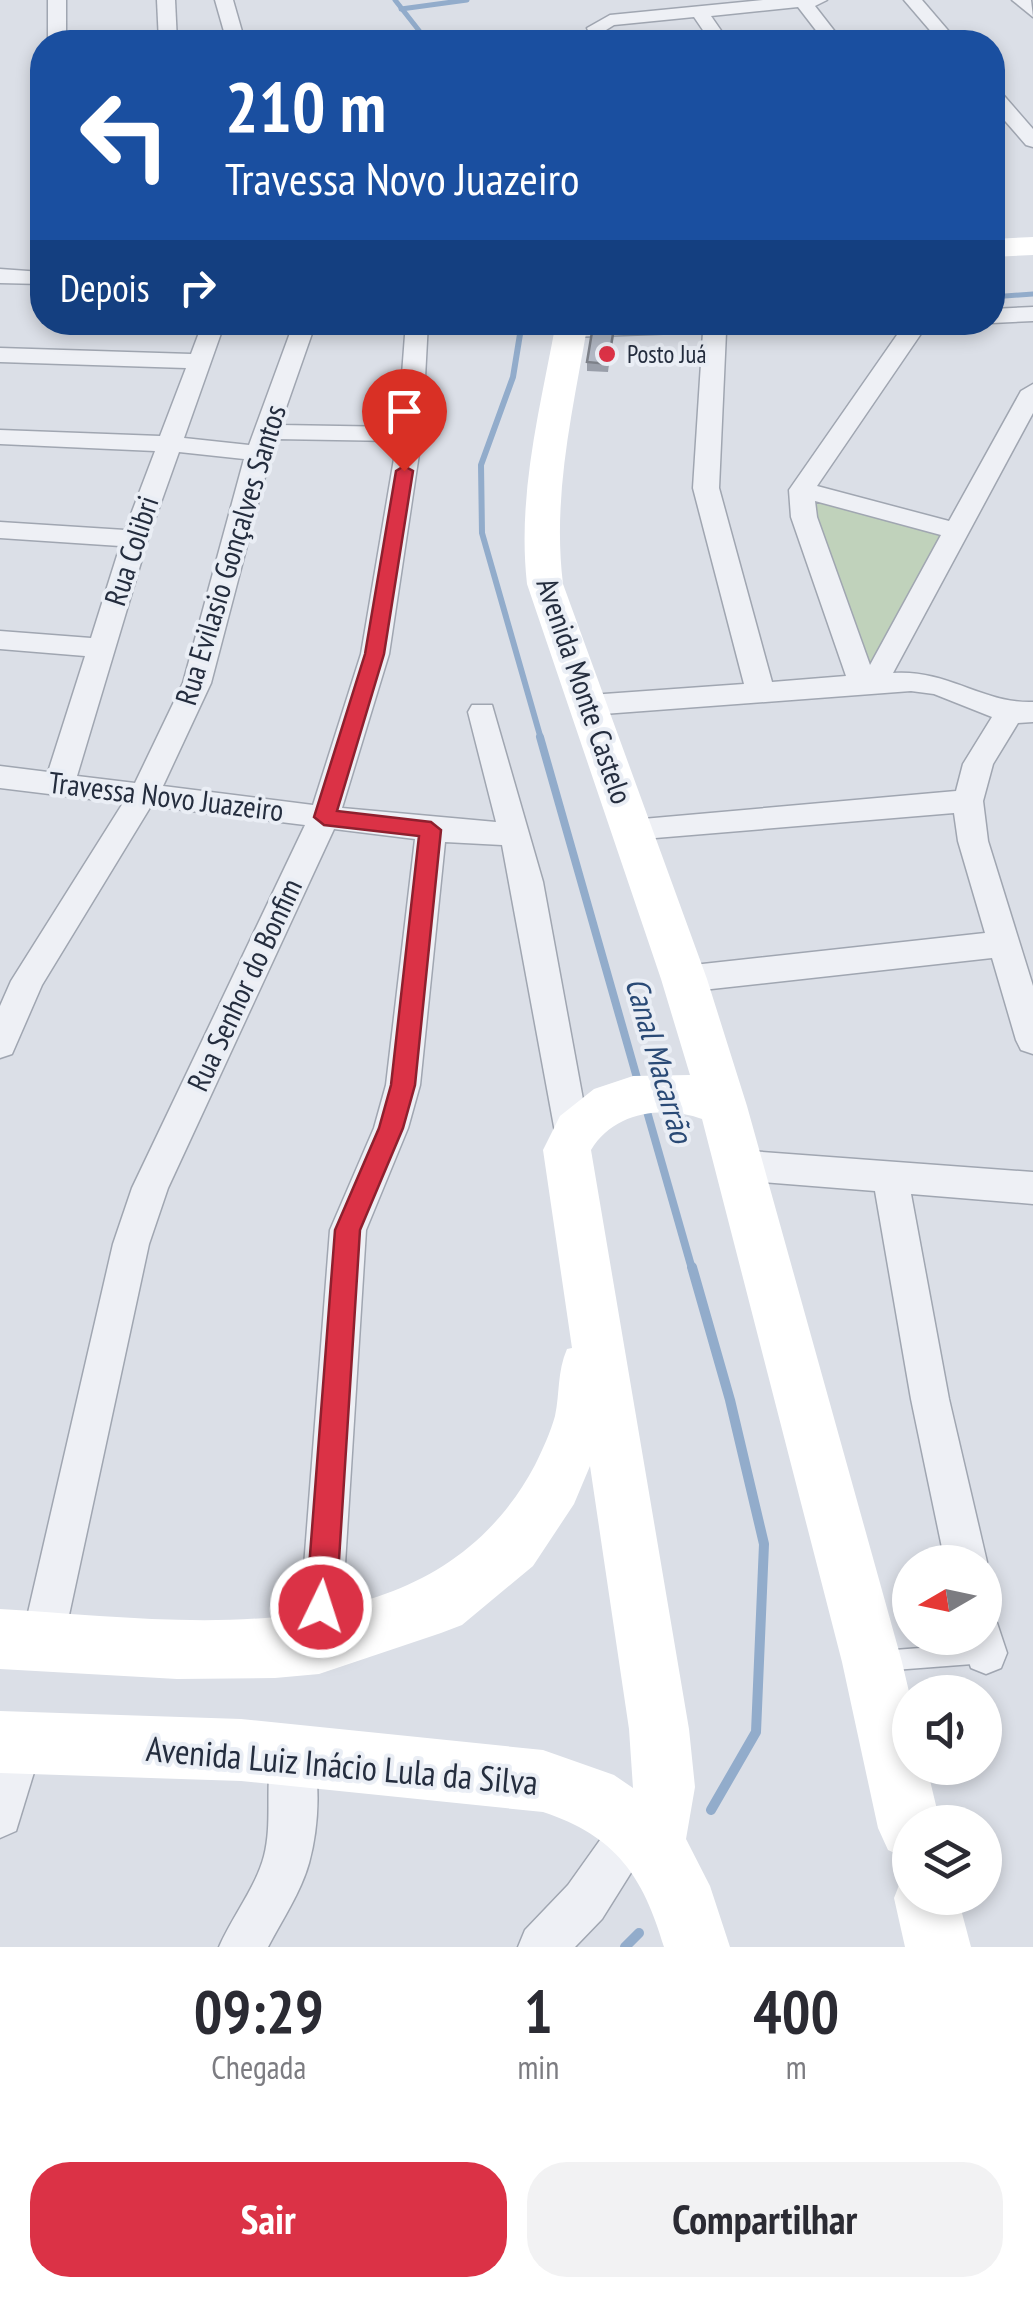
<!DOCTYPE html>
<html lang="pt">
<meta charset="utf-8">
<style>
:root{--surface:#fff;--page:#f2f2f3;--text:#2b2b33;--muted:#7c7c81;--accent:#db3246}
body{margin:0;font-family:"PT Sans Narrow",sans-serif;background:var(--page);color:var(--text);height:100vh;display:flex;flex-direction:column;font-size:38px;white-space:nowrap}
*{box-sizing:border-box;margin:0}
p{font-size:32px;color:var(--muted)}
.icon{flex:none;width:55px;height:55px;fill:none;stroke:currentColor;stroke-width:2;stroke-linecap:round;stroke-linejoin:round}
.map{position:relative;height:1947px;overflow:hidden}
.side{display:flex;flex-direction:column;background:var(--surface);flex:1}
.side>*{flex:none}
.banner{position:absolute;left:30px;top:30px;width:975px;height:305px;border-radius:40px;box-shadow:0 5px 15px #0003;background:#1a4fa0;color:#fff;overflow:hidden}
.needle{width:65px;rotate:261deg}
.buttons{position:absolute;left:892px;top:1545px;display:grid;gap:20px}
.buttons a{display:grid;place-items:center;width:110px;height:110px;border-radius:50%;background:var(--surface);box-shadow:0 5px 15px #0003;font-size:50px}
.pin{position:absolute;display:grid;place-items:center;width:85px;height:85px;color:#fff;margin:-102px -42px;border-radius:50% 50% 50% 0;rotate:-45deg;box-shadow:0 0 10px #0007}
.pin .icon{rotate:45deg}
.me{position:absolute;width:110px;margin:-55px;rotate:4deg;stroke-linejoin:round;filter:drop-shadow(0 0 8px #0008)}
.turn{display:flex;align-items:center;gap:35px;height:210px;padding:0 30px;font-size:45px}
.turn .icon{width:130px;height:130px;stroke-width:2.5}
.turn b{display:block;font-size:70px;line-height:85px}
.then{display:flex;align-items:center;height:95px;padding:0 30px;background:#0003;gap:20px;font-size:38px}
.eta{display:flex;justify-content:space-evenly;align-items:center;height:170px;text-align:center}
.eta b{font-size:60px;font-weight:700;line-height:70px}
.button{display:flex;gap:20px;margin-top:auto;padding:20px 30px}
.button a{flex:1;height:115px;border-radius:40px;background:var(--accent);color:#fff;font-size:40px;font-weight:700;line-height:115px;text-align:center}
.button a+a{background:var(--page);color:var(--text)}
.map>svg:first-child{display:block}
.green{fill:#c0d2bb}
.lines{fill:none;stroke-linecap:round;stroke-linejoin:round}
.stream-far3{stroke:#92accb;stroke-width:5}
.stream-far2{stroke:#92accb;stroke-width:6}
.stream-far1{stroke:#92accb;stroke-width:8}
.stream{stroke:#92accb;stroke-width:10}
.lane-casing{stroke:#a0a6b1;stroke-width:3}
.street-casing{stroke:#a0a6b1;stroke-width:3}
.lane{fill:#eef0f5;fill-rule:evenodd}
.street{fill:#eef0f5;fill-rule:evenodd}
.secondary{fill:#fff;fill-rule:evenodd}
.wall{fill:#999ea9}
.building{fill:#b2b8c4;stroke:#7d8189;stroke-width:2.5}
.route{fill:#db3246;stroke:#8e202e;stroke-width:2.5}
.poi-dot{fill:#db3246;stroke:#eaeef5;stroke-width:4}
.labels{text-anchor:middle;stroke-width:8;stroke-linejoin:round;paint-order:stroke}
.far-poi-label{font-size:25px;fill:#242d3e;stroke:#eaeef5;text-anchor:start}
.street-label{font-size:30px;fill:#242d3e;stroke:#eaeef5}
.water-label{font-size:32px;font-style:italic;fill:#2a4a76;stroke:#eaeef5}
.near-street-label{font-size:35px;fill:#242d3e;stroke:#eaeef5}
</style>
<div class="map">
<svg width="1033" height="1947" viewBox="0 0 1033 1947">
<rect width="100%" height="100%" fill="#dbdfe7"/>
<path class="green" d="M806 495 946 533 869 677Z"/>
<g class="lines">
<g class="stream-far3">
<path d="M395 0 428 42"/>
<path d="M401 9 467 0"/>
<path d="M992 297 1033 294"/>
</g>
<path class="stream-far2" d="M522 322 513 377 481 465 482 533 541 739"/>
<g class="stream-far1">
<path d="M540 737 639 1085"/>
<path d="M646 1108 692 1269"/>
</g>
<g class="stream">
<path d="M692 1267 730 1400 764 1544 756 1732 711 1810"/>
<path d="M625 1947 639 1933"/>
</g>
<defs>
<path id="lane" d="M986 1643 993 1646 996 1653 993 1660 986 1663 881 1671 874 1668 871 1661 874 1654 881 1651Z"/>
<g id="street">
<rect x="48" y="0" width="18" height="42"/>
<path d="M157 0H175L177 42H159Z"/>
<path d="M215 0H233L245 42H227Z"/>
<path d="M763 0H827L815 6 843 42H825L798 7 711 16 729 42H711L694 17 614 25 606 30 611 42H593L587 28 610 15Z"/>
<path d="M904 0H922L958 42H940Z"/>
<path d="M1012 0H1031L1033 17Z"/>
<path d="M992 88 999 90 1033 129V147L1026 145 992 106Z"/>
<path d="M0 269 42 272V284L0 283Z"/>
<path d="M1033 307V321L992 323 991 322 992 309Z"/>
<path d="M203 322H225L184 438 249 445 294 322H316L280 425 398 427 406 322H428L422 434 389 654 342 808 496 822 468 712 472 705H492L543 882 589 1132 584 1142 572 1147 560 1142 555 1132 502 845 445 842 420 1085 408 1128 366 1230 340 1644 334 1659 319 1665 304 1659 298 1644 330 1230 374 1128 386 1085 415 839 334 829 168 1188 149 1244 63 1643 57 1658 42 1664 27 1658 21 1643 113 1244 132 1188 305 825 151 806 42 985 12 1054 0 1058V1006L11 981 123 803 0 788V766L48 772 85 656 0 649V631L91 638 120 546 0 538V522L125 530 155 451 0 444V430L160 436 186 368 0 362V348L191 354ZM275 439 397 441 361 654 313 805 163 786 211 683ZM179 452 244 459 183 683 135 783 77 776 148 539Z"/>
<path d="M592 322H827L816 329 726 332 719 488 772 682 846 676 791 517 789 490 906 322H929L817 486 949 521 1021 391 1033 384V413L893 673C947 669 984 704 1033 702V722L1018 723 993 764 983 801 988 841 1033 986V1054L1021 1050 1016 1040 992 958 684 992 672 988 668 979 672 970 684 966 985 933 958 841 954 813 631 840 620 837 616 829 620 821 956 791 963 764 992 717 934 694 911 691 590 715 580 712 576 705 580 698 590 695 744 684 693 488 703 332 571 337 560 330 571 323ZM815 501 941 535 870 665 817 517Z"/>
<path d="M736 1150 1033 1172V1204L911 1194 949 1399 987 1562 985 1566V1562H945L911 1399 875 1191 736 1180 723 1176 718 1165 723 1154Z"/>
<path d="M985 1618 997 1623 1007 1653 1001 1668 986 1674 971 1668 961 1638H985Z"/>
<path d="M21 1721 37 1727 43 1743 16 1831 0 1838V1740L5 1727Z"/>
<path d="M292 1734 308 1740C322 1774 319 1827 309 1863 301 1892 282 1920 268 1947H219C232 1917 256 1887 264 1856 274 1818 262 1776 276 1740Z"/>
<path d="M636 1805 652 1812 659 1828 602 1919 575 1947H518L525 1930 568 1885 620 1812Z"/>
</g>
</defs>
<use href="#lane" class="lane-casing"/>
<use href="#street" class="street-casing"/>
<use href="#lane" class="lane"/>
<use href="#street" class="street"/>
<g class="secondary">
<path d="M1033 237V255L992 257V239Z"/>
<path d="M556 322H588C573 410 552 495 563 584L707 979 747 1106 902 1662 910 1696V1768H927L940 1822H910V1860L888 1850 878 1828 842 1662 702 1119C663 1105 614 1112 591 1150L689 1729 695 1787 686 1839 710 1886 730 1947H664C643 1876 616 1836 543 1812L241 1781 0 1773V1711L241 1719 543 1750 614 1775 633 1788 629 1729 590 1466 574 1504 533 1566 462 1625 441 1633 319 1674 275 1678 177 1679 0 1669V1609C184 1620 431 1661 535 1465 542 1451 551 1431 555 1416 560 1393 557 1372 567 1349L572 1348 543 1150 560 1116 594 1089 633 1076 690 1075 661 979 527 584C517 495 540 409 556 322Z"/>
<path d="M910 1872V1898H958L971 1947H905L894 1898 903 1875Z"/>
</g>
</g>
<path class="wall" d="M613 334 608 372 587 371V362Z"/>
<path class="building" d="M592 332 613 334 608 364 587 362Z"/>
<path class="route" d="M404 466 413 471 384 654 337 811 431 822 441 830 415 1085 403 1128 360 1230 336 1607 331 1618 321 1622 311 1618 306 1607 335 1230 379 1128 391 1085 419 836 324 825 314 817 365 654 396 471Z"/>
<circle class="poi-dot" cx="607" cy="354" r="10"/>
<g class="labels">
<g class="far-poi-label">
<text x="627" y="363">Posto Juá</text>
</g>
<g class="street-label">
<text transform="translate(132 551) rotate(-72)" y="10">Rua Colibri</text>
<text transform="translate(231 555) rotate(-73)" y="10">Rua Evilasio Gonçalves Santos</text>
<text transform="translate(584 691) rotate(71)" y="10">Avenida Monte Castelo</text>
<text transform="translate(166 797) rotate(7)" y="10">Travessa Novo Juazeiro</text>
<text transform="translate(245 985) rotate(-65)" y="10">Rua Senhor do Bonfim</text>
</g>
<g class="water-label">
<text transform="translate(659 1060) rotate(74)" y="11">Canal Macarrão</text>
</g>
<g class="near-street-label">
<text transform="translate(342 1766) rotate(5)" y="12">Avenida Luiz Inácio Lula da Silva</text>
</g>
</g>
</svg>
<div class="buttons">
<a><svg class="needle" viewBox="-14 -14 28 28"><path d="M0-13l5 13h-10z" fill="#e53935"/><path d="M0 13l5-13h-10z" fill="#7c7c81"/></svg></a>
<a><svg class="icon" aria-label="sound" viewBox="0 0 24 24"><path d="M4 9h4l5-4v14l-5-4H4zM17 9q2 3 0 6"/></svg></a>
<a><svg class="icon" aria-label="layers" viewBox="0 0 24 24"><path d="M12 4l9 5-9 5-9-5zM3 14l9 5 9-5"/></svg></a>
</div>
<div class="pin" style="left:404px;top:471px;background:#d93025"><svg class="icon" aria-label="arrive" viewBox="0 0 24 24"><path d="M6 21V4h12l-3 4 3 4H6"/></svg></div>
<svg class="me" style="left:321px;top:1607px" viewBox="-20 -20 40 40"><circle r="17" fill="#db3246" stroke="#fff" stroke-width="3"/><path d="M0-11L8 9 0 5-8 9z" fill="#fff"/></svg>
<div class="banner">
<div class="turn"><svg class="icon" aria-label="left" viewBox="0 0 24 24"><path d="M17 20v-9H6M10 6l-5 5 5 5"/></svg><div><b>210 m</b>Travessa Novo Juazeiro</div></div>
<div class="then">Depois<svg class="icon" aria-label="right" viewBox="0 0 24 24"><path d="M7 20v-9h11M14 6l5 5-5 5"/></svg></div>
</div>
</div>
<section class="side">
<div class="eta">
<div><b>09:29</b><p>Chegada</p></div>
<div><b>1</b><p>min</p></div>
<div><b>400</b><p>m</p></div>
</div>
<div class="button"><a>Sair</a><a>Compartilhar</a></div>
</section>
